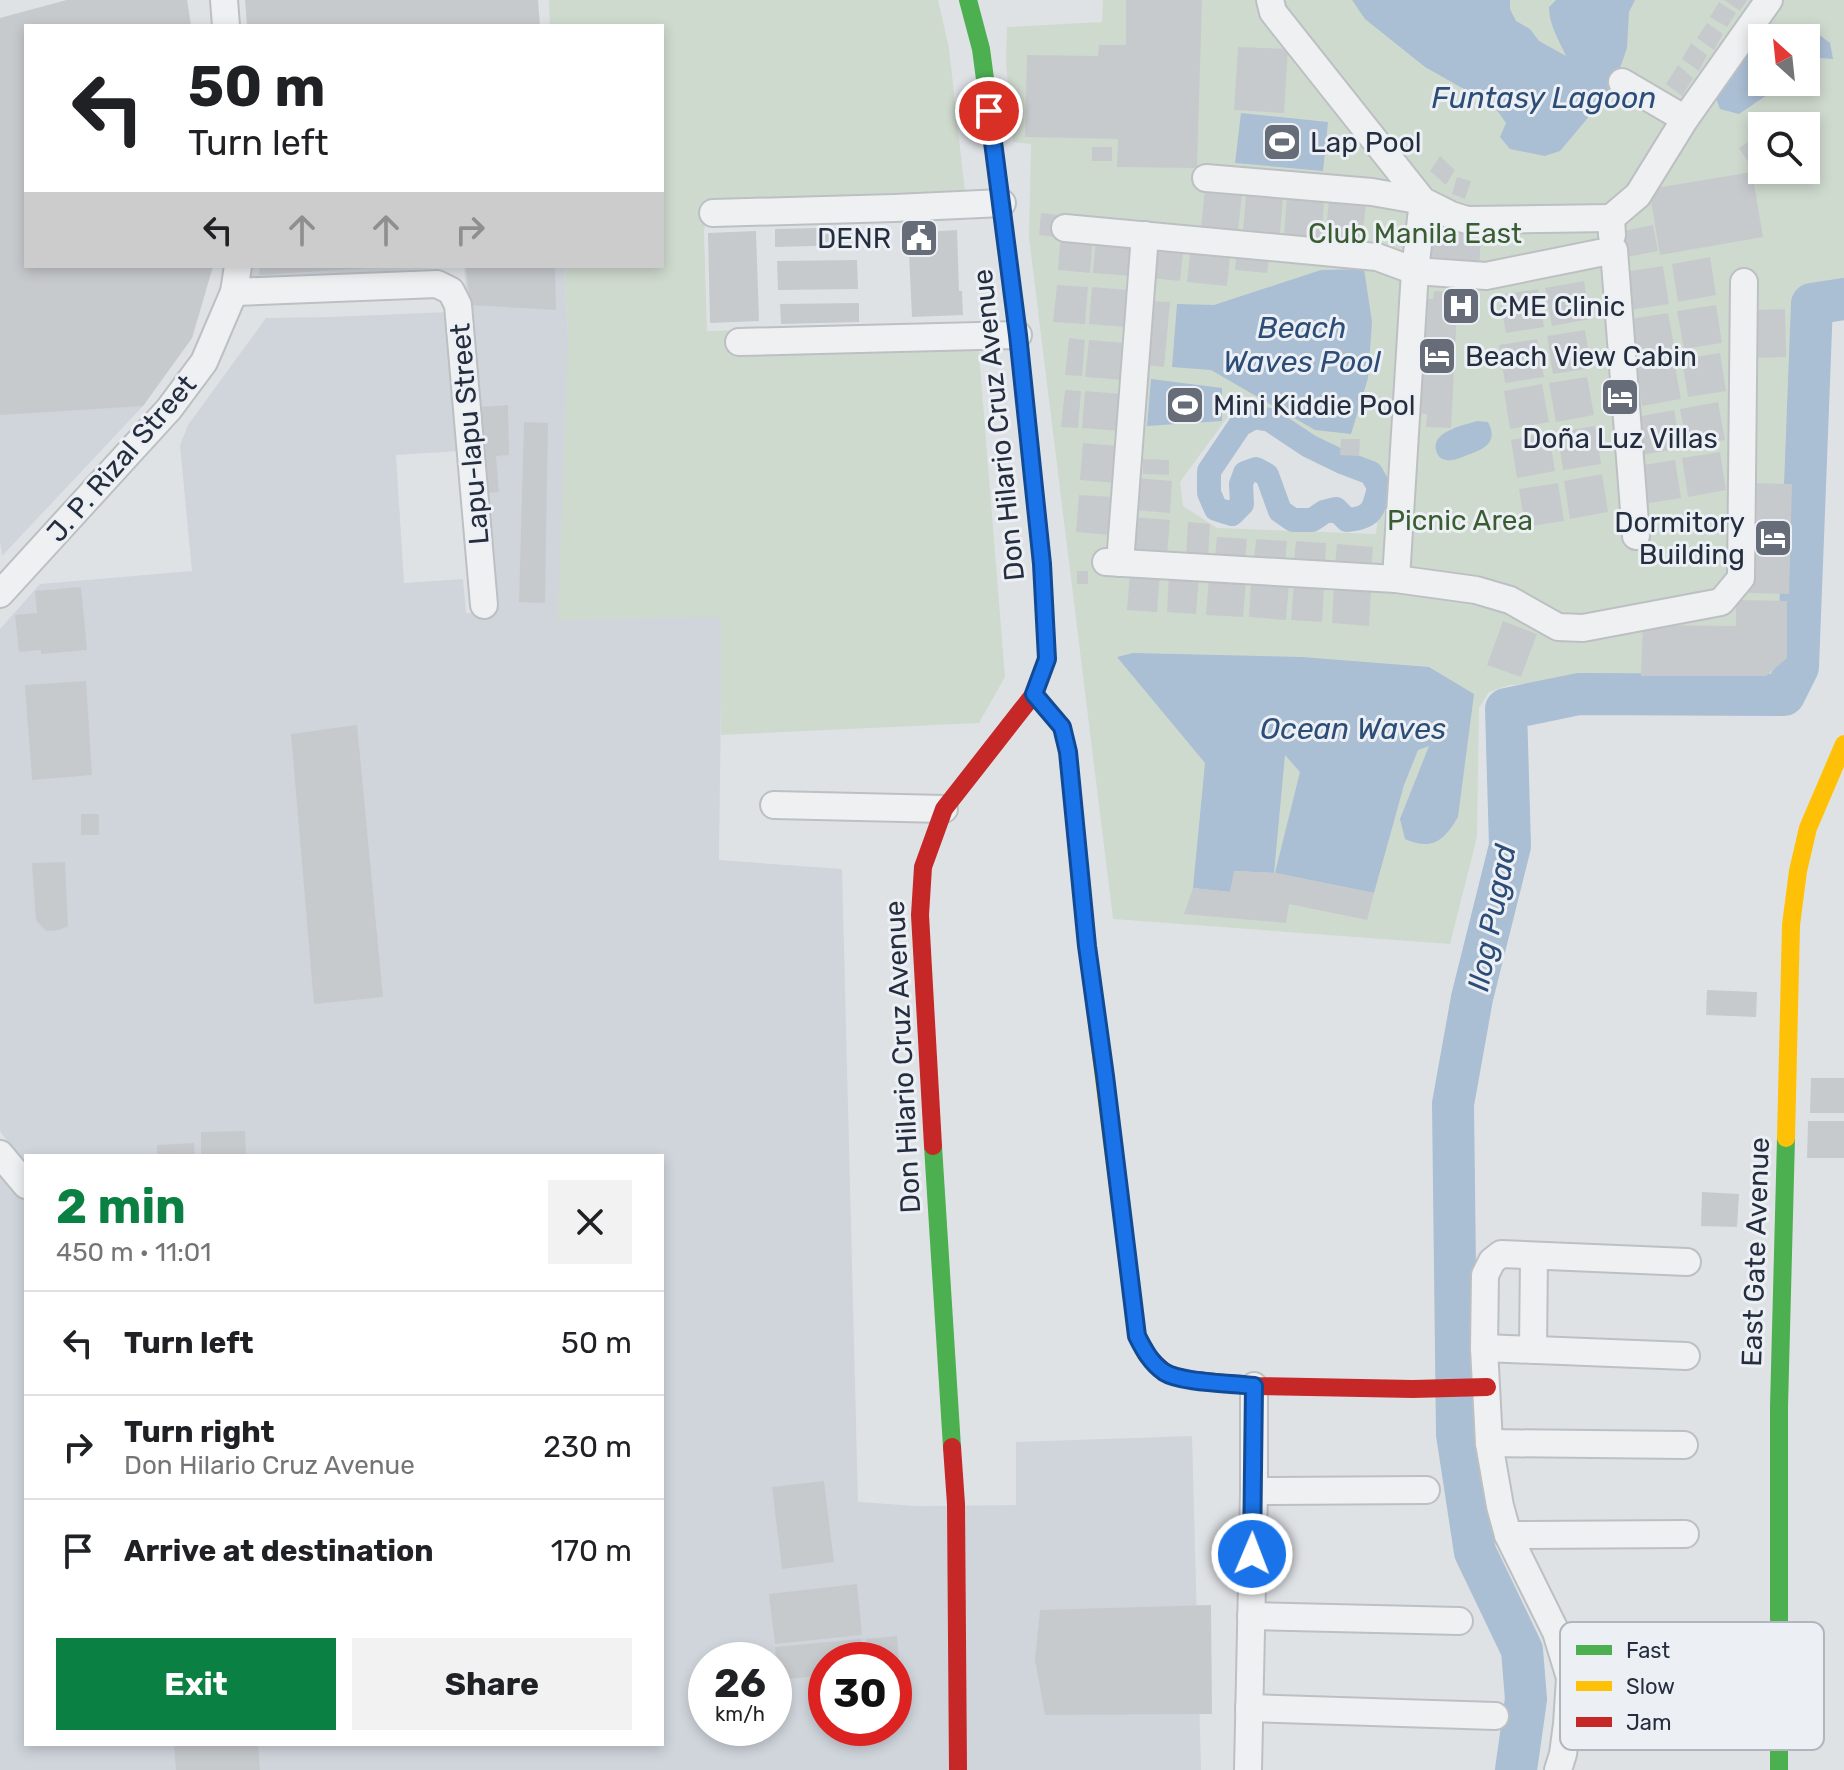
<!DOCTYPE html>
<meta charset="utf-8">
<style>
:root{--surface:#fff;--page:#f2f2f2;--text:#202124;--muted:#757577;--line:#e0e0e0;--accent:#0b8043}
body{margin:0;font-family:Rubik,sans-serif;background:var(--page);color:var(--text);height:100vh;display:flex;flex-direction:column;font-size:30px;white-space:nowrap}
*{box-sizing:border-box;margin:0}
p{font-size:26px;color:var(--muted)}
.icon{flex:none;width:44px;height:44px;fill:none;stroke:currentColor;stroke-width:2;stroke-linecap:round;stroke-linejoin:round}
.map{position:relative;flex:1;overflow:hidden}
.details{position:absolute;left:24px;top:1154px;width:640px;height:592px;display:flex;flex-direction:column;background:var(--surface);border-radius:0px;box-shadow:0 4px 12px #0003}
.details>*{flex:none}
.guide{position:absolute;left:24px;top:24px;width:640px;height:244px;border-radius:0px;box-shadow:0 4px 12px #0003;background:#fff;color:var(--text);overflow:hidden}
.needle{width:52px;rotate:333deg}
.buttons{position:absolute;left:1748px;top:24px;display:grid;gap:16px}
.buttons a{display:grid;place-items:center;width:72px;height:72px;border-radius:0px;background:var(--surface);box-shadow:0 4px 12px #0003;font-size:40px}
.speed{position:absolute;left:688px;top:1642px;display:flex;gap:16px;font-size:40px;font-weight:700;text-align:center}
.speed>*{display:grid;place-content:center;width:104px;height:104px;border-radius:50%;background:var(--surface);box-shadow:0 4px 12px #0003;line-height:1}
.speed small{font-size:20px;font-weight:400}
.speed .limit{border:12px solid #d22;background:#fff;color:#111}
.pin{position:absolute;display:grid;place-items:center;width:68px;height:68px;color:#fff;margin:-34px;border:4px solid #fff;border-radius:50%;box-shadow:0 2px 8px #0007}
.me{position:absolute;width:88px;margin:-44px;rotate:1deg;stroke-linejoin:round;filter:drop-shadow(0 0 6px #0008)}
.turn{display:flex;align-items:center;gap:28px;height:168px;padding:0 32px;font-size:36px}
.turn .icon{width:104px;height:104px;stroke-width:2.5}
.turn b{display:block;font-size:56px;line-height:68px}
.lanes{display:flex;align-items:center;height:76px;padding:0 32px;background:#0003;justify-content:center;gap:40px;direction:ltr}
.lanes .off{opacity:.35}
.round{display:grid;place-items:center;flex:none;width:84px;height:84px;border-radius:0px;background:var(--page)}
.overview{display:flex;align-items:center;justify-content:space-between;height:136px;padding:0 32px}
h1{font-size:48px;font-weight:700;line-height:60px;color:var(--accent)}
.primary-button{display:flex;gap:16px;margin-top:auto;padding:16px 32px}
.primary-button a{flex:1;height:92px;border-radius:0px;background:var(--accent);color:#fff;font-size:32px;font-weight:700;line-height:92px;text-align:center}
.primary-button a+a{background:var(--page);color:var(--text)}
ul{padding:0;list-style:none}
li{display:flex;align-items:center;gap:24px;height:104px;padding:0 32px;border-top:2px solid var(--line)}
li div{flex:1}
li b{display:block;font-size:30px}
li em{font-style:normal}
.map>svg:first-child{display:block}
.built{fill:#d0d5dc;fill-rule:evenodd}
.green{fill:#cfdacf;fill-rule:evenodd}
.water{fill:#aabed4}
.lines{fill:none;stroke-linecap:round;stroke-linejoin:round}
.canal{stroke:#aabed4;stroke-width:24}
.river{stroke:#aabed4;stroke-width:42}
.building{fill:#c7cacd}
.street-casing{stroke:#bdc0c3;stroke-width:30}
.street{stroke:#eef0f2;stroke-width:26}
.fast{stroke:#4caf50;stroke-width:18}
.slow{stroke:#ffc107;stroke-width:18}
.jam{stroke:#c62828;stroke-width:18}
.route-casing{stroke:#114b97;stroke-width:20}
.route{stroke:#1a73e8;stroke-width:14}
.labels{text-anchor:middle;stroke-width:6;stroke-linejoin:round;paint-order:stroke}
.poi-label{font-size:28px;fill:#252e3f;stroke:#ecf0f5;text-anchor:start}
.park-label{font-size:28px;fill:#395c31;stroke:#ecf0f5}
.street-label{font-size:28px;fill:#252e3f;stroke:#ecf0f5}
.water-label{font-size:30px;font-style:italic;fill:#2c4d77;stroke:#ecf0f5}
.key{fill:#ecf0f5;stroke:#b0b6be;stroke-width:2}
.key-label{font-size:22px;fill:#252e3f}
</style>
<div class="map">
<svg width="1844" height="1770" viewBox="0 0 1844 1770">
<rect width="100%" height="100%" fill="#dfe2e5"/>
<g class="built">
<path d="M67 0H187L191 26H26V266H213L192 338 143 406 2 556 0 541V18Z"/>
<path d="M251 266H564L568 335 722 617 719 860 842 869 858 1502 918 1506 1016 1505V1442L1192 1436 1201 1770H0V1169L18 1156 0 1131V629L40 584 192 571 180 445 188 425 266 318 330 317 449 312 459 451 396 455 404 583 463 579 466 613 495 614 464 266 249 280ZM26 1156H662V1744H26ZM706 1660H774V1728H706ZM826 1660H894V1728H826Z"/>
</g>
<g class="green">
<path d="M549 0H938L949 48 965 192 713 201 704 230 707 331 979 324V353L1005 677 979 723 721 735V617L558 620 568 335 564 266H662V26H550Z"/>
<path d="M1103 0H1844V288H1820L1806 293 1799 303 1790 659 1770 678 1510 685 1489 692 1479 708 1477 837 1450 944 1113 919 1029 238 1031 144 1013 142 1006 62 1007 27 1102 22ZM1762 38H1806V82H1762ZM1762 126H1806V170H1762ZM1251 408 1310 444 1382 472 1376 534 1217 528 1183 506 1180 482 1233 410Z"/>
</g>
<g class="water">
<path d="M1352 0H1510V9L1516 21 1530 29 1539 41 1566 56C1559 40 1549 25 1549 7L1556 0H1635L1629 12 1627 48 1613 88 1560 151 1545 156 1510 149 1500 137 1506 123 1494 106 1425 67 1365 19Z"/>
<path d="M1792 26 1813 30 1830 43 1833 59 1806 57V38H1783Z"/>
<path d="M1763 29 1776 33 1777 38H1762V82H1777L1767 95 1739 114 1720 109 1716 98Z"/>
<path d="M1241 113 1328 122 1323 171 1235 163Z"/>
<path d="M1364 269 1372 322 1368 378 1351 434 1315 430 1211 370 1172 367 1177 304 1214 305 1321 270Z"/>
<path d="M1151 379 1222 388V421L1147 426Z"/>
<path d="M1477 421 1488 422C1500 444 1481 450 1465 456 1458 458 1452 462 1446 460 1441 459 1439 457 1437 453 1428 432 1464 425 1477 421Z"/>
<path d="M1133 653 1302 657 1429 667 1474 694 1458 817C1444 841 1432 851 1405 839L1400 819 1429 746 1418 750 1404 785 1374 893 1275 873 1300 772 1285 755 1274 873 1235 871 1230 892 1193 888 1205 763 1117 657Z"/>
</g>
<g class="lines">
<path class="canal" d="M1254 417 1270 420 1309 446 1342 462 1371 473 1379 487C1374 510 1372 518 1347 520L1336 509 1324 512 1312 520H1293L1280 511 1267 475 1256 469 1245 473 1241 484 1242 504 1232 514 1216 509 1209 493V471L1240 425Z"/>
<path class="river" d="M1516 1770 1526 1699 1522 1650 1475 1552 1457 1434 1453 1104 1472 998 1510 846 1506 709 1579 694 1784 695 1798 667 1812 304 1844 299"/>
</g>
<g class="building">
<path d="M67 0H187L191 26H26V266H213L192 338 143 406 0 415V18Z"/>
<path d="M245 0H538L540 26H247Z"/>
<path d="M1126 0H1202L1197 168 1117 167 1118 139 1025 137 1027 55 1098 56 1099 45H1126Z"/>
<path d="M1724 0H1747L1740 11Z"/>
<path d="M1719 2 1736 13 1727 27 1710 17Z"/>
<path d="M1707 23 1723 34 1714 50 1697 38Z"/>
<path d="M1691 43 1707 55 1699 71 1682 59Z"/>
<path d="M1238 47 1288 49 1284 113 1234 110Z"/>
<path d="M1678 65 1693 78 1682 96 1666 84Z"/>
<path d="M1762 133V170H1775L1760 180 1739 148Z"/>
<rect x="1092" y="147" width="20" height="14"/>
<path d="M1440 156 1455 170 1446 185 1430 171Z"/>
<path d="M1752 172 1763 237 1660 255 1649 189Z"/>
<path d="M1457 177 1471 181 1465 199 1452 194Z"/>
<path d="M1205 190 1242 194 1238 230 1201 227Z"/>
<path d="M1246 194 1283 197 1280 234 1243 231Z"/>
<path d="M1287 197 1324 200 1322 237 1284 235Z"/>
<path d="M1329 200 1366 203 1362 241 1325 238Z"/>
<path d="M1041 213 1059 215 1057 237 1039 235Z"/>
<path d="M1431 223 1482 226 1479 267 1428 263Z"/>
<path d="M1653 225 1658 251 1622 258 1618 232Z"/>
<path d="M855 227V245L775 247V229Z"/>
<path d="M957 230 959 291H962L963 315 912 317 908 233Z"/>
<path d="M756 231 759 321 710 323 708 233Z"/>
<path d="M1061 233 1093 235 1090 273 1058 270Z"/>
<path d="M1096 236 1134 238 1131 276 1093 273Z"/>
<path d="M1155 241 1184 244 1180 281 1151 278Z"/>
<path d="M1191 244 1231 248 1227 286 1187 282Z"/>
<path d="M1237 248 1270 251 1267 273 1235 270Z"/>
<path d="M1710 257 1716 295 1678 302 1672 264Z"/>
<path d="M857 260 858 289 778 290 777 261Z"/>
<path d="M260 266H367V268L259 275Z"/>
<path d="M466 266H555L556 310 470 305Z"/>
<path d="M1663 266 1669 304 1630 310 1624 272Z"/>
<path d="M1584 281 1590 319 1552 326 1545 288Z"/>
<path d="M1057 285 1088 287 1085 324 1053 322Z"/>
<path d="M1092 287 1129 290 1126 327 1089 324Z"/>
<path d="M1538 289 1544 327 1506 333 1499 295Z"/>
<path d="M1434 291 1458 292 1451 428 1426 427 1427 414 1417 413 1423 298 1433 299Z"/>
<path d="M1150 301 1170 302 1164 367 1145 365Z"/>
<path d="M859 303V322L781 324 780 304Z"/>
<path d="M1716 305 1722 343 1684 349 1677 311Z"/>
<path d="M1785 309 1786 357 1750 358V310Z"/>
<path d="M1668 313 1675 351 1636 358 1630 319Z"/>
<path d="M1585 330 1591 368 1553 374 1547 336Z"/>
<path d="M1069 338 1085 340 1082 376 1065 375Z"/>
<path d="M1537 339 1544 377 1505 383 1499 345Z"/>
<path d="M1089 340 1126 343 1123 380 1085 377Z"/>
<path d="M1720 353 1726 391 1688 397 1682 359Z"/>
<path d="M1674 361 1681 399 1642 406 1636 367Z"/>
<path d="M1587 377 1594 415 1556 422 1549 383Z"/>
<path d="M1542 384 1549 422 1510 429 1504 391Z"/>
<path d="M1065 390 1081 391 1078 428 1061 427Z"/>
<path d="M1085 391 1122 394 1119 431 1082 428Z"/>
<path d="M1718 402 1725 440 1687 446 1680 409Z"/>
<path d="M508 405 509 455 496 456 499 492 488 493 479 407Z"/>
<path d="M1674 410 1681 448 1642 455 1636 417Z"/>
<path d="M524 422 548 423 545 603 519 602Z"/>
<path d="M1595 426 1601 464 1563 470 1557 432Z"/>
<path d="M1549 433 1555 471 1517 478 1511 440Z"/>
<path d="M1341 439H1360L1359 456 1340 455Z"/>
<path d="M1083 443 1118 446 1115 483 1080 480Z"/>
<path d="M1720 452 1726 490 1688 497 1682 458Z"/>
<path d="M1143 459 1169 460V475L1143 474Z"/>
<path d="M1675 460 1681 498 1643 504 1637 466Z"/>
<path d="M1602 474 1608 512 1570 519 1564 481Z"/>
<path d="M1135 478 1172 481 1170 513 1133 510Z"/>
<path d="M1558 483 1564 521 1525 527 1519 489Z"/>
<path d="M1752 483 1792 484 1789 594 1749 593 1750 568H1755L1757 509 1751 508Z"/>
<path d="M1079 495 1114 497 1110 535 1076 532Z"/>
<path d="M1133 517 1170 520 1167 555 1130 553Z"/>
<path d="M1188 522 1210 524 1208 558 1186 556Z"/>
<path d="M1217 537 1247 539 1245 560 1215 558Z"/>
<path d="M1256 539 1287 541 1285 562 1254 560Z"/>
<path d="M1296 541 1326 543 1325 565 1294 563Z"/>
<path d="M1337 544 1373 547 1371 568 1335 566Z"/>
<rect x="1077" y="571" width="11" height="13"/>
<path d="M1130 572 1160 574 1157 612 1127 610Z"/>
<path d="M1169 575 1199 576 1196 614 1167 612Z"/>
<path d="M1209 577 1246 580 1243 617 1206 615Z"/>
<path d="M1251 580 1289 583 1286 620 1249 617Z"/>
<path d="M1294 583 1324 585 1322 622 1291 620Z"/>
<path d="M1334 586 1371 588 1369 626 1332 623Z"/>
<path d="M81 587 87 650 41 654V650L19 652 15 615 37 613 35 591Z"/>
<path d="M1736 600 1787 601V658L1766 676H1641L1643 625 1736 626Z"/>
<path d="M1503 621 1537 634 1521 677 1487 665Z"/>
<path d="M86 681 92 775 32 780 25 685Z"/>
<path d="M357 725 383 997 314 1004 291 734Z"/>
<rect x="81" y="814" width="18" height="21"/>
<path d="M65 862 68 926 59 930 46 931 36 920 32 863Z"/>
<path d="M1234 871 1275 873 1374 893 1367 920 1289 904 1286 923 1184 914 1193 888 1230 892Z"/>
<path d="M1707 990 1757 992 1756 1017 1706 1015Z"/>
<path d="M1811 1078H1844V1113H1810Z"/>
<path d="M1808 1121H1844V1158H1807Z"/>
<path d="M245 1131 246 1156H201V1132Z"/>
<path d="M194 1143 195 1156H157V1145Z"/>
<path d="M1702 1192 1739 1194 1737 1227 1701 1226Z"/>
<path d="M824 1481 834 1562 782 1569 772 1487Z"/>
<path d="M857 1584 862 1635 775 1644 769 1594Z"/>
<path d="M1211 1605 1212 1714 1045 1715 1035 1660 1040 1610Z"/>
<path d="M897 1636 899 1661 868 1660 866 1639Z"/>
<path d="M861 1639 863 1660H826V1675L778 1680 775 1647Z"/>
<path d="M174 1744H258L260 1770H176Z"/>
</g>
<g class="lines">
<defs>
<g id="street">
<path d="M224 0 226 26"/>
<path d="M1270 0 1273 12 1423 201 1451 215 1467 220 1611 218"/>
<path d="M1622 82 1685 119"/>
<path d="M1206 178 1372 192 1423 201 1415 271 1486 276 1614 250 1636 536"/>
<path d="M713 213 895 208 1002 203"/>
<path d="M1065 228 1377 257 1415 271 1396 579"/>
<path d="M1612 235 1611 218 1638 195 1685 119 1769 0"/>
<path d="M234 292 437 284 451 291 458 305 484 605"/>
<path d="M739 342 1018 335"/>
<path d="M1106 562 1396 579 1476 590 1510 600 1558 627 1583 628 1721 602 1741 578 1744 282"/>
<path d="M1120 563 1145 235"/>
<path d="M0 594 169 409 204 362 234 292 238 266"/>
<path d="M774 805 944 809"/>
<path d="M0 1154 26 1185"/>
<path d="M1484 1348 1686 1356"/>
<path d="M1533 1350 1534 1256"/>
<path d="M1489 1443 1684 1445"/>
<path d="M1254 1491 1426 1490"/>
<path d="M1508 1535 1685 1534"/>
<path d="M1251 1616 1459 1621"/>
<path d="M1249 1708 1495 1716"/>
<path d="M1248 1770 1254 1491V1386"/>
<path d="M1558 1770 1563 1754 1567 1724 1570 1678 1556 1632 1508 1535 1500 1506 1489 1443 1484 1348 1485 1275 1492 1261 1501 1254 1687 1262"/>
</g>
</defs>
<use href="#street" class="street-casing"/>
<use href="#street" class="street"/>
<g class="fast">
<path d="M968 0 981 49 993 139"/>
<path d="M933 1146 952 1447"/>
<path d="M1779 1770V1407L1786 1138"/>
</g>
<g class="slow">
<path d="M993 139 1018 335 1042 561"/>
<path d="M1034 694 1062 727 1068 752 1087 946 1137 1336 1147 1356 1153 1361"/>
<path d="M1786 1138 1791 925 1798 871 1808 828 1844 744"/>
</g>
<g class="jam">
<path d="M933 1146 920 915 923 867 944 809 1034 694 1047 659 1042 561"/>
<path d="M1153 1361 1166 1373 1186 1379 1254 1386 1413 1389 1487 1387"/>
<path d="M952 1447 956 1504 958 1770"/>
</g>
</g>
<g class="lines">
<defs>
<path id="route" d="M989 111 1018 335 1042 564 1047 659 1034 694 1062 727 1068 752 1087 946 1105 1076 1137 1336C1144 1350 1151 1363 1164 1372 1181 1383 1232 1383 1254 1386L1252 1554"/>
</defs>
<use href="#route" class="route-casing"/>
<use href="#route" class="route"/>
</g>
<defs>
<symbol id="stadium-square" viewBox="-11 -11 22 22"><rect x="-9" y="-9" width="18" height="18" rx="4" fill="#666d79" stroke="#ecf0f5"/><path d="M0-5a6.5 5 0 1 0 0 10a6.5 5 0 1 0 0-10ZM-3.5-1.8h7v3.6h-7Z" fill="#fff"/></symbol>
<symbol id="civic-square" viewBox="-11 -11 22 22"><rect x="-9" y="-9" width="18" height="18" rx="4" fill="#666d79" stroke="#ecf0f5"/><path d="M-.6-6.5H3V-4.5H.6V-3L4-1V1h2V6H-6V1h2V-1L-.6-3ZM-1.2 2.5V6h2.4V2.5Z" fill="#fff"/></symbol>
<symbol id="hospital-square" viewBox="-11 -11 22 22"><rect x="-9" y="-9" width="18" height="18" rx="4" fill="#666d79" stroke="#ecf0f5"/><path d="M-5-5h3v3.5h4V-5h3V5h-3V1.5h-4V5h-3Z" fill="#fff"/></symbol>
<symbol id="hotel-square" viewBox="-11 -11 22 22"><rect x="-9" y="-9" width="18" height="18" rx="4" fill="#666d79" stroke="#ecf0f5"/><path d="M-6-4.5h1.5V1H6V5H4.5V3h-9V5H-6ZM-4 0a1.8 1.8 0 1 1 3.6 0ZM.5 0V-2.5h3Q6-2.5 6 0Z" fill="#fff"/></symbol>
</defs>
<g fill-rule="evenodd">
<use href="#stadium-square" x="1260" y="120" width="44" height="44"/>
<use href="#civic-square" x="897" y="216" width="44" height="44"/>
<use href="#hospital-square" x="1439" y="284" width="44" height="44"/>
<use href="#hotel-square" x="1415" y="334" width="44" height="44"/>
<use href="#hotel-square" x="1598" y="375" width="44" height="44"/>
<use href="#stadium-square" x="1163" y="383" width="44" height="44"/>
<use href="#hotel-square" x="1751" y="516" width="44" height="44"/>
</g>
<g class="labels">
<g class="poi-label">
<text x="1310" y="152">Lap Pool</text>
<text x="891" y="248" text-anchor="end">DENR</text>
<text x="1489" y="316">CME Clinic</text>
<text x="1465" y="366">Beach View Cabin</text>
<text x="1213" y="415">Mini Kiddie Pool</text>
<text x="1620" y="448" text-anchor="middle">Doña Luz Villas</text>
<text x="1745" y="532" text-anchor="end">Dormitory<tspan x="1745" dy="32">Building</tspan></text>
</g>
<g class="park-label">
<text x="1415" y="243">Club Manila East</text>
<text x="1460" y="530">Picnic Area</text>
</g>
<g class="street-label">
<text transform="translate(998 425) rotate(-96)" y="10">Don Hilario Cruz Avenue</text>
<text transform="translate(469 434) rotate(-95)" y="10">Lapu-lapu Street</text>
<text transform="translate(121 458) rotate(-49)" y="10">J. P. Rizal Street</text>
<text transform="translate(902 1057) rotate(-93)" y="10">Don Hilario Cruz Avenue</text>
<text transform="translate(1755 1252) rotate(-88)" y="10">East Gate Avenue</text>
</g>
<g class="water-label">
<text x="1544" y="108">Funtasy Lagoon</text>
<text x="1302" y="338">Beach<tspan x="1302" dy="34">Waves Pool</tspan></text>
<text x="1353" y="739">Ocean Waves</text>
<text transform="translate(1492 918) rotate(-79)" y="10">Ilog Pugad</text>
</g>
</g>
<rect x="1560" y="1622" width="264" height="128" rx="12" class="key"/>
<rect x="1576" y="1645" width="36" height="10" fill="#4caf50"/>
<rect x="1576" y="1681" width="36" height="10" fill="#ffc107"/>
<rect x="1576" y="1717" width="36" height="10" fill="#c62828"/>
<g class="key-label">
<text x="1626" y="1658">Fast</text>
<text x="1626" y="1694">Slow</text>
<text x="1626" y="1730">Jam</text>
</g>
</svg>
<div class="buttons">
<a><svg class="needle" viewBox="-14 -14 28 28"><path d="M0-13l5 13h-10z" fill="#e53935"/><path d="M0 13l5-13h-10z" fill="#757577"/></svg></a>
<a><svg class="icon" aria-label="search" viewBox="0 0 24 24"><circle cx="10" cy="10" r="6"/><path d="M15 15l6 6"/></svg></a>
</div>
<div class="speed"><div>26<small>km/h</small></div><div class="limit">30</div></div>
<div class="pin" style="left:989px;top:111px;background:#d93025"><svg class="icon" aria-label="arrive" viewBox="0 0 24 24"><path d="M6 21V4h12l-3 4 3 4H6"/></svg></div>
<svg class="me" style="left:1252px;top:1554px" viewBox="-20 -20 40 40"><circle r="17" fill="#1a73e8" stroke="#fff" stroke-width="3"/><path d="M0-11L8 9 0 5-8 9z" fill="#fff"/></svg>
<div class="guide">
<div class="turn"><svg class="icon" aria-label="left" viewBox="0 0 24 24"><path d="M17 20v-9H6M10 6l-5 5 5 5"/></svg><div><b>50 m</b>Turn left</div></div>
<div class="lanes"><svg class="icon" aria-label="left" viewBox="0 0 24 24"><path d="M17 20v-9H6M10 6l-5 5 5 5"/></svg><svg class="icon off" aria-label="ahead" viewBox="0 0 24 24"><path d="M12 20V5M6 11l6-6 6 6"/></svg><svg class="icon off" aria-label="ahead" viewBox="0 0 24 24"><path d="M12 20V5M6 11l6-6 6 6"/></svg><svg class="icon off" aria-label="right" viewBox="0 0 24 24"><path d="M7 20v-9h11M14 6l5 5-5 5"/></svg></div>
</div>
<section class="details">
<div class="overview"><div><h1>2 min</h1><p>450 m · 11:01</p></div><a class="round"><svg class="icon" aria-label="close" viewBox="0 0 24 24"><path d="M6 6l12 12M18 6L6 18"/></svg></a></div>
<ul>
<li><svg class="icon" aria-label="left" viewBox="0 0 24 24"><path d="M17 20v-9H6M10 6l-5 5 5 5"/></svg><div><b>Turn left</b></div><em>50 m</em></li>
<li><svg class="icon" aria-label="right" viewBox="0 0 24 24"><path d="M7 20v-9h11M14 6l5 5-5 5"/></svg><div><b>Turn right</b><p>Don Hilario Cruz Avenue</p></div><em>230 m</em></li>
<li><svg class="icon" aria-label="arrive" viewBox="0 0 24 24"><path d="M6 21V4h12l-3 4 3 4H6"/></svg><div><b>Arrive at destination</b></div><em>170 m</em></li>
</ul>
<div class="primary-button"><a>Exit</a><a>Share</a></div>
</section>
</div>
